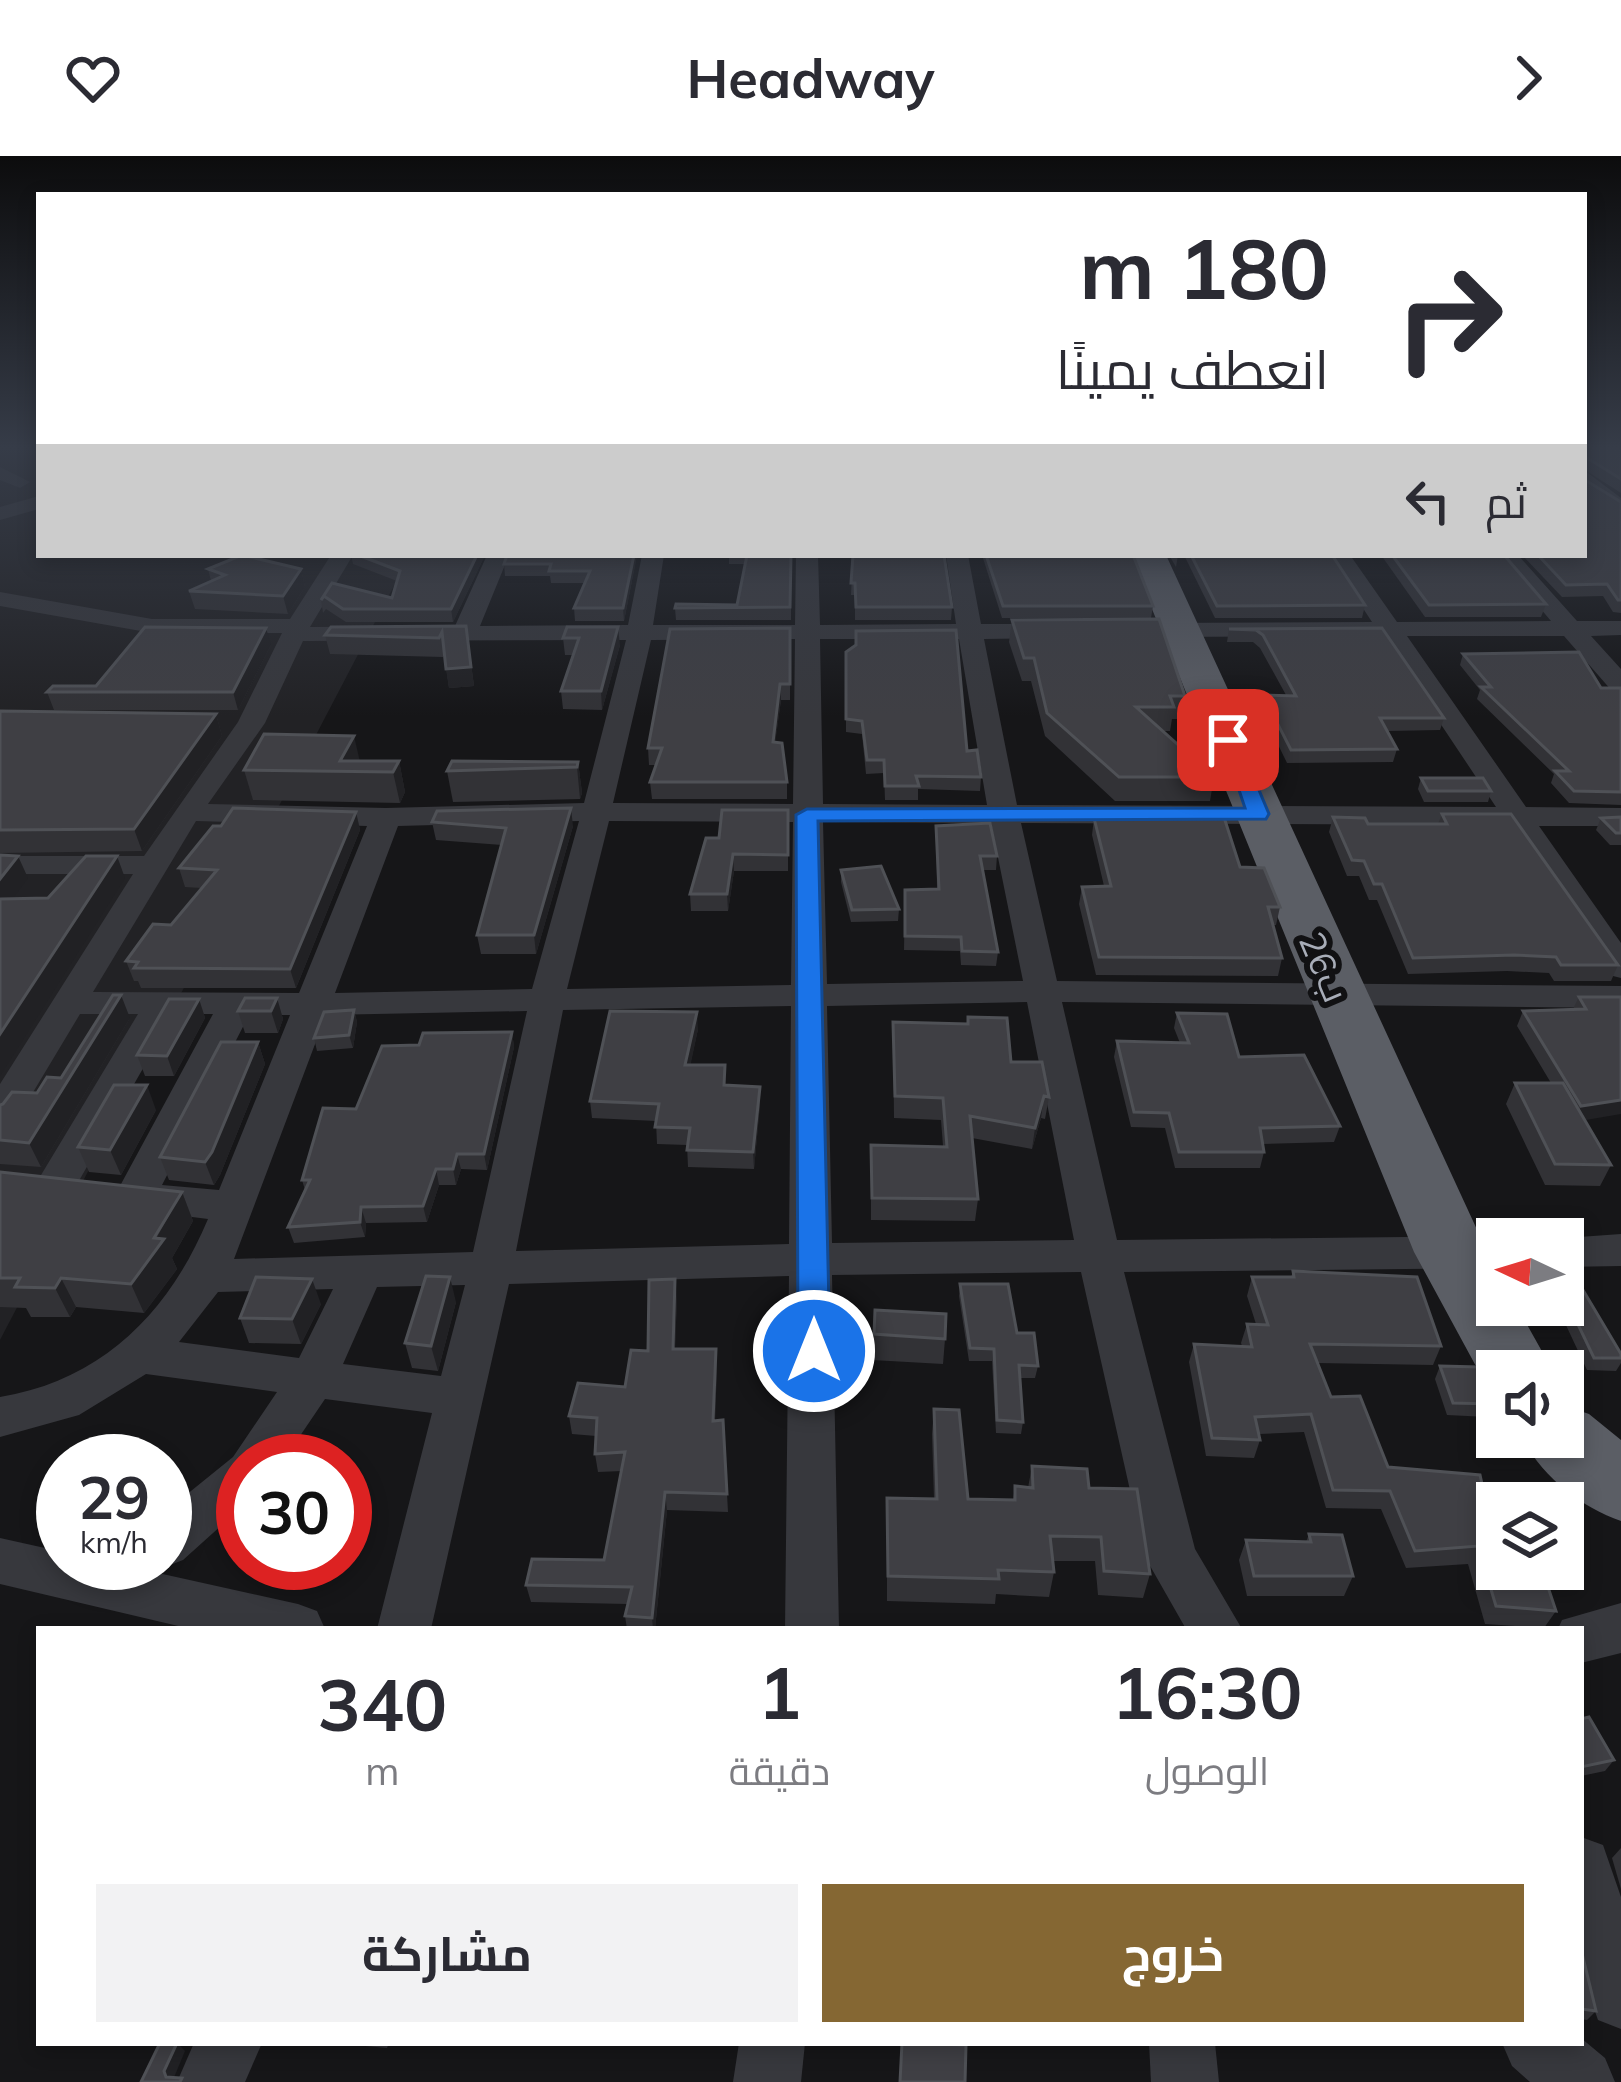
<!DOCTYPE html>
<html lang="ar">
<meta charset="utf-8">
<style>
:root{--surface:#fff;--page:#f2f2f3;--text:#2b2b33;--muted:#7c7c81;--accent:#856733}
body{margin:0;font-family:Mulish,Cairo,sans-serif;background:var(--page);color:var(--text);direction:rtl;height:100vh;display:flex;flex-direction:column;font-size:45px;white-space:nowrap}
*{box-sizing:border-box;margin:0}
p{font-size:39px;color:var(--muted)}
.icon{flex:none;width:66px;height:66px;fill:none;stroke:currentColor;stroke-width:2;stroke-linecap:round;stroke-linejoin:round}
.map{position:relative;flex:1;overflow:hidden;direction:ltr}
.drawer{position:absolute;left:36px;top:1470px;width:1548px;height:420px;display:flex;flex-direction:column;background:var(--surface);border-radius:0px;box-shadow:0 6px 18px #0003;direction:rtl}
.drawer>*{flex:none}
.hud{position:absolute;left:36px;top:36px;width:1551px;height:366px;border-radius:0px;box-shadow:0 6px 18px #0003;direction:rtl;background:#fff;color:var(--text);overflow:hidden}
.needle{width:78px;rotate:274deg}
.tools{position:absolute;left:1476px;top:1062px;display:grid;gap:24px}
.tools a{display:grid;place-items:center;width:108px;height:108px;border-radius:0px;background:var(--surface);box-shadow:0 6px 18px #0003;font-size:60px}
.speed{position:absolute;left:36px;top:1278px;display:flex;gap:24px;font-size:60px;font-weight:700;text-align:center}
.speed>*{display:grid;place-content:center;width:156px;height:156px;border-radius:50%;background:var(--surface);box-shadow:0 6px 18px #0003;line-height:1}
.speed small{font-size:30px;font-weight:400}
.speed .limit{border:18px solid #d22;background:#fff;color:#111}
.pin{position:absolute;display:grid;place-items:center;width:102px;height:102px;color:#fff;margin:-51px;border-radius:24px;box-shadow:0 6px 18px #0006}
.me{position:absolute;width:132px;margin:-66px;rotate:0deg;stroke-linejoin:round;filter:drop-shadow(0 0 9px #0008)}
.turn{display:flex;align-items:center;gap:42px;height:252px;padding:0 60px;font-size:54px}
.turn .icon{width:156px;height:156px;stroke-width:2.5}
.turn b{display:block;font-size:84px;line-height:102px}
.then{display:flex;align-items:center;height:114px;padding:0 60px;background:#0003;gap:24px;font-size:45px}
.eta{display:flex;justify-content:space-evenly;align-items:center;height:204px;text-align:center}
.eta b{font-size:72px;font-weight:700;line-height:84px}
.action{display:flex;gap:24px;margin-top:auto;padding:24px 60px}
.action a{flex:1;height:138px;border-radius:0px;background:var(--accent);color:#fff;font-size:48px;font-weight:700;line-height:138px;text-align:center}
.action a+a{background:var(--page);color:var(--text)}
header{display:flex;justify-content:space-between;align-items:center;height:156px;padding:0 60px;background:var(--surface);font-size:54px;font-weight:700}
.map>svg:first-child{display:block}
.built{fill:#222225}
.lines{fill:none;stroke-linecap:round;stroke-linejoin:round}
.minor{fill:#37383d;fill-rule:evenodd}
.trunk{fill:#5b5e65;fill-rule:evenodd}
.wall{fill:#323236}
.shaded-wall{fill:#212124}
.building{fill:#3f3f44;stroke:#4f5156;stroke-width:3}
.route{fill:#1a73e8;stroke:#114b97;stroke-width:3}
.labels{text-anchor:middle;stroke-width:12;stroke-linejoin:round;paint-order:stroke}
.street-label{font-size:36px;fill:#a8adb8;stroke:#111113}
</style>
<header><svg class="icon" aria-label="forward" viewBox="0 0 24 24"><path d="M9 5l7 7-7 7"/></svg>Headway<svg class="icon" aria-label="heart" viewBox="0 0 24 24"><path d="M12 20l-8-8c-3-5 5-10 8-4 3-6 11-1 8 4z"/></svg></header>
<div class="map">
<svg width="1621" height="1926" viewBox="0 0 1621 1926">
<rect width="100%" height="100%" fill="#161618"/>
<path class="built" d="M0 291H39V399H410L0 1184Z"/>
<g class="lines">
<g class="minor">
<path d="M0 311 30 326 20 332 0 324Z"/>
<path d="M1584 314 1621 342V359L1584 331Z"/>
<path d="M39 340V353L0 364V351Z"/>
<path d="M331 399H353L310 471 455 470 487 399H509L480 470 628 469 642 399H664L653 469H795L796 399H818L820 469 956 468 946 399H968L981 468H1064L1076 475 1064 482 984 483 1017 649 1496 651 1382 480 1146 481 1134 474 1146 467 1372 466 1328 399H1350L1397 466 1551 465 1495 399H1518L1577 465H1621V479L1591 480 1621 513V537L1612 535 1564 480H1407L1526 651 1621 652V670H1539L1621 787V822L1609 819 1508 669 1021 667 1057 825 1621 830V852L1062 846 1117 1084 1497 1080 1506 1083H1497V1112L1124 1116 1195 1393 1242 1473H1186L1145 1401 1081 1116 832 1119 839 1473H785L789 1120 509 1128 431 1473H377L432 1257 325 1243 283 1305H243V1350L183 1404 165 1411 155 1407H165V1356L233 1301 277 1236 146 1218 79 1259 0 1281V1241C103 1224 169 1156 208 1063L121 1052 114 1041 213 858H174L68 1044 53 1048 38 1044 32 1034 138 858H80L14 968 0 972V928L133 718H0V700H144L238 566 282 477H152L0 450V436L152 463H290ZM795 483 793 648 613 647 651 484ZM820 483H959L987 649 823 648ZM626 484 584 647 386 652 208 648 265 567 303 485ZM196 665 367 670 299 837 93 836ZM579 665 532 833 335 837 398 670ZM609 665 793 666 791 829 567 833ZM823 666 991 667 1023 825 827 828ZM1027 846 1074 1084 832 1087 827 850ZM791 850 789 1088 516 1095 563 854ZM527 855 473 1096 234 1103 326 859ZM249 859H290L219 1034 162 1029ZM465 1129 441 1220 343 1208 377 1131ZM333 1133 299 1202 179 1186 218 1136Z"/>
<path d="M1621 1078V1110L1563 1111V1083H1551Z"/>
<path d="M0 1382 63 1396V1407H113L298 1448 317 1455 325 1473H191L0 1428Z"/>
<path d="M1621 1447V1497L1581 1507V1473H1558L1562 1464Z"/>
<path d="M1581 1681 1603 1689 1621 1741V1873L1598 1864 1581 1815Z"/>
<path d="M1581 1882 1605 1902 1615 1926H1530L1512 1910 1502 1887H1581Z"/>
<path d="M194 1887H262L245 1926H177Z"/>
<path d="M739 1887H805L801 1926H733Z"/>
<path d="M1149 1887H1215L1219 1926H1151Z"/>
</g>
<g class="trunk">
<path d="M1130 399H1166L1497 1117V1149H1516L1553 1215H1497V1239L1490 1236 1414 1096Z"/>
<path d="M1563 1249 1589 1258 1621 1284V1365C1581 1351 1541 1320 1522 1281H1563Z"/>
</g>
</g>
<g class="wall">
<path d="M1584 291H1621V337L1585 314V324L1621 346V457L1613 456 1603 440 1562 441 1522 399H1584Z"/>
<path d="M351 399H485L453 466H346L326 453 323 457 321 444 332 427 392 442 397 425 353 408Z"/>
<path d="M637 399 624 465H575L574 452 585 427H551L550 420H505L504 408Z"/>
<path d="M729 399H791V464H676L675 452 737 449 746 408H729Z"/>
<path d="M853 399 952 451 951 464H855V439H851Z"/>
<path d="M982 399H1133L1153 450 1151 462H1002Z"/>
<path d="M1169 399H1178L1176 411Z"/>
<path d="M1184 399H1332L1365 449 1362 462H1215Z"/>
<path d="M1381 399H1504L1546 448 1541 461H1425Z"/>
<path d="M208 413H301L305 431 288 458 195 453 189 435 211 425Z"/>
<path d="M1012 464 1185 540 1181 563H1172L1170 575H1163L1214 621 1210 645H1115L1045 580 1031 525H1022L1009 486Z"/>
<path d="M466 470 474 530 449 532 444 497 443 501 330 498 325 479Z"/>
<path d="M567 471 620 489 602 554 563 553 561 535 573 499H565L563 482Z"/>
<path d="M790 472V544H781L775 586 787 626V643H652L650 626 656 609H649L648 592Z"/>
<path d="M1382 472 1444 562 1440 574 1387 575 1397 593 1393 606 1287 607 1260 552 1263 539H1286L1260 492 1253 486H1227L1229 473Z"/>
<path d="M271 489 238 554H54L47 536 96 530Z"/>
<path d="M846 496 967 595 981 621 980 635 918 633V644H885L884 617 866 618 862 578 846 576Z"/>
<path d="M1463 498 1601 532H1621V649L1569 647 1551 627 1554 618 1477 543 1480 534 1460 509Z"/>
<path d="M0 555 216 558 222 580 142 695 0 697Z"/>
<path d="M360 605H399L405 636 400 647 253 644 244 614Z"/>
<path d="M578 606 582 637 580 643 453 646 447 615Z"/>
<path d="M1421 622 1491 635 1488 646H1424L1418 633Z"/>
<path d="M788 654V715H734L728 755H691L690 738 719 682Z"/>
<path d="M1147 655 1240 711 1280 751 1276 769H1273L1282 802 1278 820 1096 819 1079 748 1082 731 1104 730 1092 679 1094 662 1146 663Z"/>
<path d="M356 656 360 674 296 832H141L138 825H134L126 805 171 769 202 732 185 731 179 712Z"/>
<path d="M1442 658 1618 809 1611 825H1554L1549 817 1507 815 1408 818 1377 744H1369L1359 720H1347L1329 676 1333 661 1368 668H1438Z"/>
<path d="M1621 661V689H1610L1596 674 1601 662Z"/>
<path d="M432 666 573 670 536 798H481L477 779 502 689 436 684Z"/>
<path d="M936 670 997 700 996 714H983L998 796 996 810 961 809 960 795 904 794 905 734 937 733Z"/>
<path d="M841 714 899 753 898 765 851 766 841 726Z"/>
<path d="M1579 841H1621L1585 964 1611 1009 1600 1030 1545 1029 1506 948 1515 927H1551L1517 870 1523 855 1573 853Z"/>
<path d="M277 842 283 863 278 877H245L238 855Z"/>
<path d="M199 843 205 862 174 920H145L137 899Z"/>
<path d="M354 854 357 866 353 892 317 895 314 882Z"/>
<path d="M1177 857 1340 970 1334 986 1262 988 1264 996 1260 1012H1175L1165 972 1131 971 1114 901 1117 885 1180 887 1174 872Z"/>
<path d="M130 862 41 1011 0 1008V949L37 937 61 922Z"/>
<path d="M893 866 1011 906 1049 941 1045 963 1041 962 1032 993 972 982 978 1043 975 1065 871 1064V989L943 990 941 964 894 962Z"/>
<path d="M698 873 690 909 726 929 760 931V948L754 1013 688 1011 687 989 657 988 656 965 592 962 590 945Z"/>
<path d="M512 876 514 891 487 1014 461 1013 456 1029H439L427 1066 366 1067 365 1081 294 1087 288 1071 305 1034 302 1024 356 953 419 889Z"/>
<path d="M258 886 265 908 220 1019 214 1029 169 1024 160 1001Z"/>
<path d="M156 954 121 1019 89 1016 78 991Z"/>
<path d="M0 1016 182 1036 193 1065 172 1102 177 1113 144 1157 76 1151 70 1161H31L26 1152 0 1151Z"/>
<path d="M1293 1115 1441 1190 1433 1209 1317 1207 1331 1241 1388 1311 1484 1337 1556 1455 1544 1472 1485 1468 1468 1408 1406 1412 1381 1353 1326 1352 1304 1276 1259 1278 1260 1284 1254 1302 1206 1300 1189 1206 1194 1188 1242 1190 1241 1187 1247 1168H1256L1247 1140 1252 1121H1291Z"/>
<path d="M960 1128 1017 1177 1038 1210 1035 1222H1020L1023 1266 1021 1278 996 1277 992 1205H969L959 1140Z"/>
<path d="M1563 1137 1621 1198V1207L1616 1215 1587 1214 1557 1150 1563 1149Z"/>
<path d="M677 1141 675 1193 717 1211 715 1265 723 1264 728 1356 667 1354 655 1473H627L625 1460 628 1448 531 1446 526 1429 604 1404 622 1315 598 1316 595 1298 596 1280 572 1278 569 1260 625 1231 648 1195Z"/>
<path d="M456 1146 438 1215 412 1212 405 1187Z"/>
<path d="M321 1148 301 1188 249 1187 240 1162Z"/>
<path d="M875 1154 945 1183 943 1208 872 1204Z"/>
<path d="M1440 1210 1493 1248 1487 1261 1447 1259 1435 1223Z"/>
<path d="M934 1253 968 1343 1013 1344 1015 1330 1028 1332 1032 1310 1089 1332 1150 1418 1143 1442 1098 1439 1095 1405H1053L1054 1416 1049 1441 996 1438 995 1448 887 1445V1342L934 1343 932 1278Z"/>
<path d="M1309 1378 1353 1420 1344 1440H1247L1239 1404 1246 1384 1306 1386Z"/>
<path d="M1581 1563 1614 1604 1605 1615 1581 1620Z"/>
<path d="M1621 1692V1733L1612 1702Z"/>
<path d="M1581 1793 1596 1855 1587 1864 1581 1863Z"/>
<path d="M333 1887H389L387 1892Z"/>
</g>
<g class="shaded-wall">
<path d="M477 399H485L453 466 451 453Z"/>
<path d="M634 399H637L624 465 623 452Z"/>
<path d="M301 413 305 431 288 458 283 440Z"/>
<path d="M466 470 474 530 449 532 446 513Z"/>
<path d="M618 471 620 489 602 554 601 535Z"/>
<path d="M266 472 271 489 238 554 233 536Z"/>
<path d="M780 528 781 544 773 603V586Z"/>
<path d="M216 558 222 580 142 695 134 673Z"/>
<path d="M354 580 361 610 340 605Z"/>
<path d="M399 605 405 636 400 647 393 616Z"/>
<path d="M578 606 582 637 580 643 577 611Z"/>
<path d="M571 652 573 670 536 798 534 779Z"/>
<path d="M356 656 360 674 296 832 290 813Z"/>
<path d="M733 698 734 715 728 755 727 738Z"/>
<path d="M18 700 28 722 0 759V723Z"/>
<path d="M117 700 125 722 0 920V878Z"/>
<path d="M121 839 130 862 41 1011 29 987Z"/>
<path d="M277 842 283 863 278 877 271 855Z"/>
<path d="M199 843 205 862 174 920 167 900Z"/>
<path d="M354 854 357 866 353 892 349 879Z"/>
<path d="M697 856 698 873 687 926 685 909Z"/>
<path d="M512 876 514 891 487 1014 484 998Z"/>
<path d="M258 886 265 908 220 1019 214 1029 205 1006Z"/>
<path d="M147 929 156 954 121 1019 110 994Z"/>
<path d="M760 931V948L754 1013 753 996Z"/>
<path d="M1044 940 1041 962 1032 993 1035 972Z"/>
<path d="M1621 944V958L1574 966 1581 950Z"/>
<path d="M457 998 461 1013 456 1029 453 1013Z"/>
<path d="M436 1013 439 1029 427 1066 423 1050Z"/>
<path d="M182 1036 193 1065 172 1102 177 1113 144 1157 131 1128Z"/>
<path d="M361 1051 366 1067 365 1081 360 1066Z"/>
<path d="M450 1121 456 1146 438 1215 431 1190Z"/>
<path d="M61 1122 76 1151 70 1161 55 1132Z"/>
<path d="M312 1123 321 1148 301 1188 292 1163Z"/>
<path d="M675 1123 677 1141 674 1212 673 1193Z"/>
<path d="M716 1193 717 1211 714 1283 713 1265Z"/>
<path d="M665 1336 667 1354 655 1473H653L652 1462Z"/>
<path d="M177 1887 185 1895 173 1924 166 1921 164 1915Z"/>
</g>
<g class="building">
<path d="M1584 291H1621V323L1584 300 1585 324 1621 346V444H1618L1607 428 1566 429 1538 399H1584Z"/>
<path d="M242 399 301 413 283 440 189 435 225 419 208 413Z"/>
<path d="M358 399H477L451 453H343L324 440 321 444 332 427 392 442 400 415Z"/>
<path d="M507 399H634L623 452H574L590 415H549L551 408H504Z"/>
<path d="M747 399H791L790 451 675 452 676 448 737 449Z"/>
<path d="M853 399H944L952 451H856L855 427H851Z"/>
<path d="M986 399H1133L1153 450H1003Z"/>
<path d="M1191 399H1332L1365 449 1217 450Z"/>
<path d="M1392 399H1504L1546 448 1429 449Z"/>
<path d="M1159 463 1185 540H1170L1174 551H1136L1214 621H1119L1047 557 1034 502H1024L1012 464Z"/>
<path d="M466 470 471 511 446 513 442 476 439 482 325 479 331 471Z"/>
<path d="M145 471 266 472 233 536H47L53 530H96Z"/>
<path d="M567 471H618L601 535H561L579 482H563Z"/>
<path d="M790 472V528H780L773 586 782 587 787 626H650L662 592H648L670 473Z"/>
<path d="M1382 472 1444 562H1380L1397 593 1291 594 1263 539 1296 540 1263 479 1256 474 1229 473Z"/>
<path d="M956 474 967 595 977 594 981 621 916 620 919 630H885L884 604H867L862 565 846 563V496L856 489V475Z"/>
<path d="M1579 496 1601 532H1621V636L1574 635 1555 615H1569L1481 531H1491L1463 498Z"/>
<path d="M0 555 216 558 134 673 0 674Z"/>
<path d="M264 578 354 580 340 605H399L393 616 244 614Z"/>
<path d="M452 605 578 606 577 611 447 615Z"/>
<path d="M1421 622H1483L1491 635H1428Z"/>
<path d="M233 652 356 656 290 813 134 812 138 806 126 805 153 768 171 769 217 714 179 712 213 670H221Z"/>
<path d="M571 652 534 779H477L506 672 432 666 437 655Z"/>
<path d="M722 654H788V699L733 698 727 738H690L706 682H719Z"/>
<path d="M1147 655H1222L1240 711 1264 712 1280 751H1268L1282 802 1099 801 1082 731 1111 730 1094 662 1156 663Z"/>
<path d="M1442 658H1511L1618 809H1561L1556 801 1514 799 1413 802 1382 728H1374L1364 705 1352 704 1333 661 1365 662 1368 668H1447Z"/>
<path d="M1621 661V677H1616L1601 662Z"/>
<path d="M990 667 997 700H980L998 796 962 795 961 781 905 780V734L939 733 936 670Z"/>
<path d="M0 699 18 700 0 723Z"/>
<path d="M86 700H117L0 878V743L48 742Z"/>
<path d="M881 710 899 753 852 754 841 714Z"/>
<path d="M113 839H121L29 987 0 984V949L3 948 12 936 37 937 47 921 61 922Z"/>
<path d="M1579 841H1621V944L1581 950 1523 855 1586 853Z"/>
<path d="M245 842H277L271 855H238Z"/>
<path d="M169 843H199L167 900 137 899Z"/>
<path d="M354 854 349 879 314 882 324 856Z"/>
<path d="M610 855 697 856 685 909H725L724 929 760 931 753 996 687 994 690 972 655 971 659 948 590 945Z"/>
<path d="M1177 857 1227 858 1239 901 1304 899 1340 970 1260 972 1264 996H1179L1169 957 1134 956 1117 885 1189 887Z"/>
<path d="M968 861 1007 862 1011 906H1042L1049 941 1044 940 1035 972 970 960 978 1043 872 1042 871 989 947 991 943 942 895 940 893 866 968 868Z"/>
<path d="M512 876 484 998H457L453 1013H436L423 1050 361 1051 360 1066 288 1071 310 1024H302L323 952 356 953 382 890 419 889 423 877Z"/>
<path d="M221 886H258L212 996 205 1006 160 1001Z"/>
<path d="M1515 927H1563L1611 1009 1555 1008Z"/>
<path d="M114 929H147L110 994 78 991Z"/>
<path d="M0 1016 182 1036 154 1082 164 1083 131 1128 61 1122 55 1132 15 1131 20 1122H0Z"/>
<path d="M1293 1115 1417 1121 1441 1190 1310 1188 1331 1241 1360 1240 1388 1311 1480 1319 1484 1337 1518 1340 1521 1347H1497V1413H1542L1556 1455 1496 1450 1478 1390 1415 1395 1390 1335 1333 1334 1311 1258 1255 1261 1260 1284 1212 1282 1194 1188 1252 1191 1247 1168 1268 1169 1252 1121H1294Z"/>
<path d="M426 1120 450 1121 431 1190 405 1187Z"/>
<path d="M256 1121 312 1123 292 1163 240 1162Z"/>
<path d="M675 1123 673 1193H716L713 1265 723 1264 727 1338 665 1336 652 1462 625 1460 632 1431 526 1429 532 1403 604 1404 625 1296 595 1298 597 1262 569 1260 578 1227 625 1231 631 1194 648 1195 649 1124Z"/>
<path d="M960 1128H1008L1017 1177H1034L1038 1210 1019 1209 1023 1266 997 1264 994 1193 970 1192Z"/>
<path d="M1580 1129 1621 1198V1202H1594L1563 1137Z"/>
<path d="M875 1154 946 1158 945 1183 874 1178Z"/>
<path d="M1440 1210 1479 1211 1493 1248 1453 1247Z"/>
<path d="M934 1253 959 1254 968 1343 1015 1344V1330L1033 1332 1032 1310 1087 1313 1089 1332 1137 1333 1150 1418 1104 1415 1101 1381 1050 1380 1054 1416 998 1414 999 1423 888 1420 887 1342 937 1343Z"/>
<path d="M1309 1378 1342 1379 1353 1420H1254L1246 1384 1311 1386Z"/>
<path d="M1589 1561 1614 1604 1581 1611V1563Z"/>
<path d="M1581 1793 1596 1855 1581 1853Z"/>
<path d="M160 1887H177L164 1915 166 1921 182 1922 180 1926H141Z"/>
<path d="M902 1887 966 1889 965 1926H900Z"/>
</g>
<linearGradient id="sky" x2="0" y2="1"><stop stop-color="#0c0c0d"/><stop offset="0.52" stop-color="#363c48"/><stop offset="1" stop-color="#363c48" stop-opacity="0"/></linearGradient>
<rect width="1621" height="560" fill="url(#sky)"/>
<path class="route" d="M1221 580 1238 584 1269 658 1266 663 818 665 830 1195 825 1204H803L798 1195 796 659 807 653 1245 652Z"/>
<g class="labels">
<g class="street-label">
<text transform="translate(1324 811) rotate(67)" y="13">26ب</text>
</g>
</g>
</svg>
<div class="tools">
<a><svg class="needle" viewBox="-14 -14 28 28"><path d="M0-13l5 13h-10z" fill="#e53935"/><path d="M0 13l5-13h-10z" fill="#7c7c81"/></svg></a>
<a><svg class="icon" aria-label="sound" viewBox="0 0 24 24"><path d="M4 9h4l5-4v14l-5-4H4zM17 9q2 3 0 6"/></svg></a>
<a><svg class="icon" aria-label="layers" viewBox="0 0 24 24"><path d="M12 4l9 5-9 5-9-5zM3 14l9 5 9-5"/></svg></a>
</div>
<div class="speed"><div>29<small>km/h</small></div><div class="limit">30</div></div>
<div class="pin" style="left:1228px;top:584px;background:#d93025"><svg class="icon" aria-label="arrive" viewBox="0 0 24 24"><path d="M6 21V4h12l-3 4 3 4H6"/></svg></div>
<svg class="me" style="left:814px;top:1195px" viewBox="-20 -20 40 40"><circle r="17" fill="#1a73e8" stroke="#fff" stroke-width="3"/><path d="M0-11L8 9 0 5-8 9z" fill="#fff"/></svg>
<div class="hud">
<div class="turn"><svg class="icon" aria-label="right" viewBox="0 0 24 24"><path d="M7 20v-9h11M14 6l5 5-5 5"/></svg><div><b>180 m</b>انعطف يمينًا</div></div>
<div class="then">ثم<svg class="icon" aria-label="left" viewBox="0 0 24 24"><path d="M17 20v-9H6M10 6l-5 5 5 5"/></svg></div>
</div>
<section class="drawer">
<div class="eta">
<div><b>16:30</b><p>الوصول</p></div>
<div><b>1</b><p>دقيقة</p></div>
<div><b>340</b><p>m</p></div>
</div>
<div class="action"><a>خروج</a><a>مشاركة</a></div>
</section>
</div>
